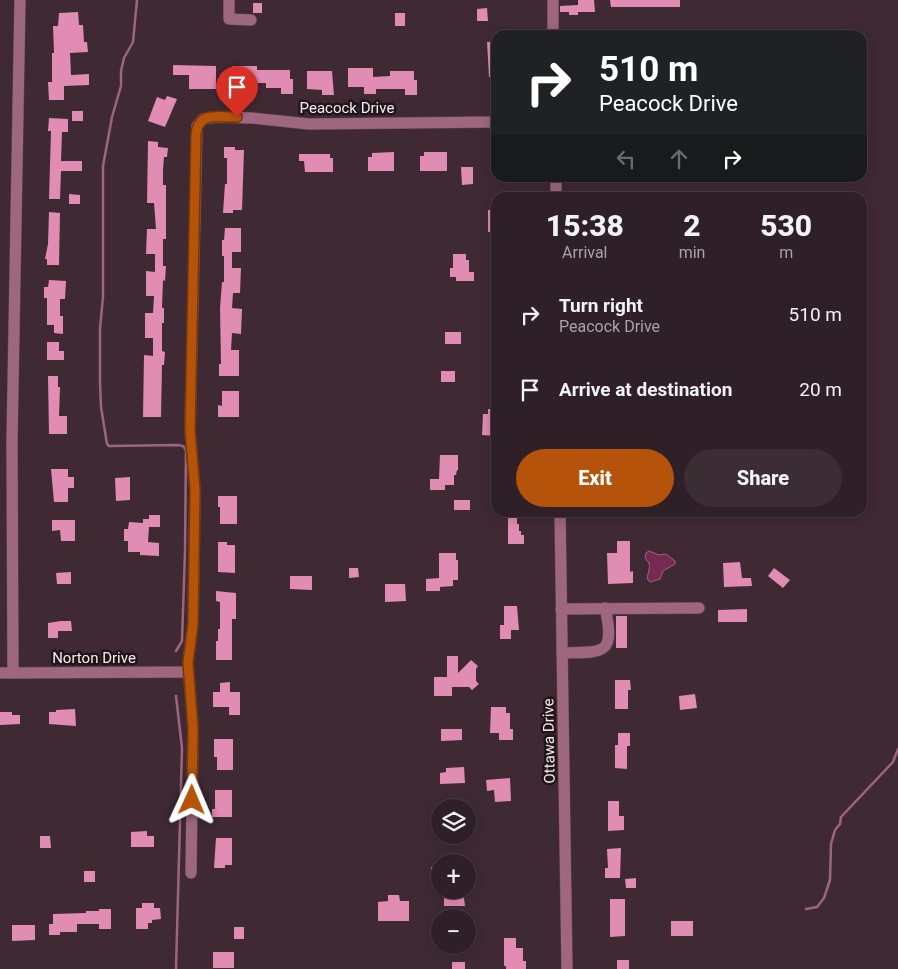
<!DOCTYPE html>
<meta charset="utf-8">
<style>
:root{--surface:#2f2027;--page:#3b2d33;--text:#f1f3f6;--muted:#a7a3a7;--line:#4a3e44;--accent:#b45309}
body{margin:0;font-family:Roboto,sans-serif;background:var(--page);color:var(--text);height:100vh;display:flex;flex-direction:column;font-size:19px;white-space:nowrap}
*{box-sizing:border-box;margin:0}
p{font-size:16px;color:var(--muted)}
.icon{flex:none;width:28px;height:28px;fill:none;stroke:currentColor;stroke-width:2;stroke-linecap:round;stroke-linejoin:round}
.map{position:relative;flex:1;overflow:hidden}
.side{position:absolute;left:491px;top:192px;width:376px;height:325px;display:flex;flex-direction:column;background:var(--surface);border-radius:15px;box-shadow:0 2px 12px #0003,0 0 0 1px var(--line)}
.side>*{flex:none}
.hud{position:absolute;left:491px;top:30px;width:376px;height:152px;border-radius:15px;box-shadow:0 2px 12px #0003,0 0 0 1px var(--line);background:#202124;color:#fff;overflow:hidden}
.tools{position:absolute;left:431px;top:799px;display:grid;gap:10px}
.tools a{display:grid;place-items:center;width:45px;height:45px;border-radius:50%;background:var(--surface);box-shadow:0 2px 12px #0003,0 0 0 1px var(--line);font-size:25px}
.pin{position:absolute;display:grid;place-items:center;width:42px;height:42px;color:#fff;margin:-51px -21px;border-radius:50% 50% 50% 0;rotate:-45deg;box-shadow:0 0 5px #0007}
.pin .icon{rotate:45deg}
.me{position:absolute;width:55px;margin:-28px;rotate:1deg;stroke-linejoin:round;filter:drop-shadow(0 0 4px #0008)}
.turn{display:flex;align-items:center;gap:18px;height:105px;padding:0 25px;font-size:22px}
.turn .icon{width:65px;height:65px;stroke-width:2.5}
.turn b{display:block;font-size:35px;line-height:42px}
.lanes{display:flex;align-items:center;height:48px;padding:0 25px;background:#0003;justify-content:center;gap:25px;direction:ltr}
.lanes .off{opacity:.35}
.eta{display:flex;justify-content:space-evenly;align-items:center;height:85px;text-align:center}
.eta b{font-size:30px;font-weight:800;line-height:35px}
.primary-button{display:flex;gap:10px;margin-top:auto;padding:10px 25px}
.primary-button a{flex:1;height:58px;border-radius:30px;background:var(--accent);color:#fff;font-size:20px;font-weight:800;line-height:58px;text-align:center}
.primary-button a+a{background:var(--page);color:var(--text)}
ul{padding:0;list-style:none}
li{display:flex;align-items:center;gap:15px;height:75px;padding:0 25px}
li div{flex:1}
li b{display:block;font-size:19px}
li em{font-style:normal}
.map>svg:first-child{display:block}
.water{fill:#762a51;stroke:#9d6480}
.lines{fill:none;stroke-linecap:round;stroke-linejoin:round}
.stream{stroke:#9d6480;stroke-width:2.5}
.building{fill:#e18cb3}
.minor-casing{stroke:#5d4952;stroke-width:12}
.minor{stroke:#9e667f;stroke-width:11}
.route-casing{stroke:#753606;stroke-width:12}
.route{stroke:#b45309;stroke-width:9}
.labels{text-anchor:middle;stroke-width:5;stroke-linejoin:round;paint-order:stroke}
.street-label{font-size:15px;fill:#f8eaef;stroke:#20161a}
</style>
<div class="map">
<svg width="898" height="969" viewBox="0 0 898 969">
<rect width="100%" height="100%" fill="#3f2a34"/>
<path class="water" d="M649 551 659 555 666 554 675 561V564L663 571 660 579 650 582 648 580C646 575 651 569 649 563 648 561 646 560 645 558L646 553Z"/>
<g class="lines">
<g class="stream">
<path d="M137 0 133 42 124 58 121 71V86L112 117 103 166V297L100 329V382L101 407 107 444 109 446 178 445 183 446 186 450 185 551 182 641 176 651"/>
<path d="M176 696 182 748 176 969"/>
<path d="M806 909 817 907 824 898 830 880 831 844 835 830 840 824 841 817 893 762 898 749"/>
</g>
</g>
<g class="building">
<path d="M578 0H594L595 12H578V15H569V12H560V6L578 5Z"/>
<path d="M610 0H680V7H611Z"/>
<rect x="253" y="3" width="9" height="10"/>
<path d="M487 8 488 21H477V9Z"/>
<path d="M78 12 79 25H83L84 42H87L88 52 70 53 71 75 89 74V85L64 86V100H49L48 82H52V53H54L53 26H58L59 13Z"/>
<rect x="395" y="13" width="10" height="13"/>
<path d="M487 42H496V77H489Z"/>
<path d="M173 65 216 66V89H189V75H173Z"/>
<path d="M232 66H257V70H290V79H293V94H281V88H266V83H243V89H232Z"/>
<path d="M348 68H373V77L390 76V71H414V80H417V95H405V89H376V94H364V87H348Z"/>
<path d="M307 71H332L334 95H322V90L307 89Z"/>
<path d="M167 96 177 99 165 127 148 121 157 97 165 100Z"/>
<rect x="72" y="111" width="11" height="10"/>
<path d="M49 118 68 119V132H62L61 161H82V171H61L60 199H49L51 131H48Z"/>
<path d="M148 141 158 142V147L168 148 167 157H164L163 170V185H166V239H163V266H166L165 281 163 280 162 308H164V323H162V351L165 352 164 365H162L161 417H143L144 355 153 356V338H145V313H153L154 296H146V271L155 272V254H146L147 229H156L154 203H147Z"/>
<path d="M224 147H235V150H244L242 210H233V213H223L225 184H227V158H224Z"/>
<path d="M394 152V171H368V157H372V153Z"/>
<path d="M424 152H447V171H420V156H424Z"/>
<path d="M299 154H330V158H333V172H305L304 161H299Z"/>
<path d="M461 167H473V184L462 185Z"/>
<path d="M69 194 80 195V204H69Z"/>
<rect x="488" y="210" width="8" height="22"/>
<path d="M49 212 60 213 59 265H47V259H45L48 244Z"/>
<path d="M225 228H241V252H232V268H241L240 293H233L232 308 242 309 241 334 232 333 231 350H239V376H219V364H221L220 308 222 282H224V256H222V240H224Z"/>
<path d="M453 254H466V260H469V272H474V281H456V277H450V268H453Z"/>
<path d="M49 280 66 281 65 299H60V316H63V334L54 333V325H47V298H44V287H48Z"/>
<rect x="445" y="332" width="16" height="12"/>
<path d="M47 342H59V351H64V360H47Z"/>
<rect x="441" y="371" width="14" height="11"/>
<path d="M48 376H58V387H60L59 416H67V434H49Z"/>
<path d="M222 391H239V417H218V405L222 406Z"/>
<path d="M488 409H496V436L482 435 483 414H488Z"/>
<path d="M440 455H458V470H457L456 475H454V485H445V490H430V479H439Z"/>
<path d="M51 469H68V477H74V488H68V502H54Z"/>
<path d="M130 477V500L116 501 115 478Z"/>
<path d="M218 496H237V524H220V507H218Z"/>
<rect x="454" y="500" width="16" height="10"/>
<path d="M508 513H517V524H519V531H521V535H524V544H508Z"/>
<path d="M149 515H160V527H149L148 542 159 543V556L140 555V552H128V541H124V529H128L129 522 143 523V519H149Z"/>
<path d="M52 520H75V541H61L60 530 52 531Z"/>
<path d="M617 541H630V572L633 571V583L608 584 607 553H617Z"/>
<path d="M218 542H227V545H235V573L218 572Z"/>
<path d="M439 553H456V560H458V580H453V586L440 587V591H426V579L439 578Z"/>
<path d="M740 562 742 578H751L752 586 724 587 723 563Z"/>
<path d="M349 568H358L359 577 349 578Z"/>
<path d="M774 568 790 580 783 588 768 576Z"/>
<path d="M71 572V584H57L56 573Z"/>
<path d="M290 576H312V590L290 589Z"/>
<path d="M385 584H405L406 601 385 602Z"/>
<path d="M216 591 236 593V619H232V660H216V641H218V629H220V602L216 601Z"/>
<path d="M504 606H517L519 630H511V639H500V625H504Z"/>
<path d="M747 609V622H718V610Z"/>
<rect x="616" y="616" width="11" height="32"/>
<path d="M61 621H71L72 631H58V638H48V623Z"/>
<path d="M447 656H458V673L471 660 478 666 476 669V681L479 684 472 690 469 687H452V696H434V677H447Z"/>
<path d="M615 680H630L631 690H628V709H615Z"/>
<path d="M230 682V692H240V715H229V707H213V692H220V683Z"/>
<path d="M695 694 697 708 680 710 679 696Z"/>
<path d="M491 707H506V713H510V729H513V740H499V733H490Z"/>
<path d="M75 709 76 726 49 724V712H56V710Z"/>
<path d="M0 712H12V715H20V724L0 725Z"/>
<path d="M441 729H462V740L441 741Z"/>
<path d="M618 733H630V746H627V769L615 768V745H618Z"/>
<path d="M214 739H233V770H217V757H214Z"/>
<path d="M464 767 465 783 440 784V773L446 772V768Z"/>
<path d="M510 778 511 801 495 802 494 790 487 791 486 780Z"/>
<path d="M215 790H232V817H212V809H215Z"/>
<path d="M608 801H619V816H624V830L608 831Z"/>
<path d="M147 831V836H154V847H131V832Z"/>
<path d="M40 836H50L51 848H40Z"/>
<path d="M216 838H232V865H225V868H214Z"/>
<path d="M621 848 620 878H605V868H608L607 849Z"/>
<path d="M431 867H440V878H432Z"/>
<rect x="84" y="871" width="11" height="11"/>
<path d="M636 878V888H626L625 879Z"/>
<path d="M444 890H463L465 906H444Z"/>
<path d="M388 895H399L400 901H409V921H378V902L388 901Z"/>
<path d="M610 899H625V936L610 937Z"/>
<path d="M142 903H154V908H160L161 919 152 920V923H148V929H136V908H142Z"/>
<path d="M99 909H111V929H99V924H77V932H60V935H49V924H53V914L86 913V911H99Z"/>
<rect x="671" y="921" width="22" height="15"/>
<path d="M12 925H35V940L12 941Z"/>
<rect x="234" y="927" width="10" height="12"/>
<path d="M504 938H516V948H523V961H526V969H506V966H504Z"/>
<rect x="213" y="952" width="21" height="16"/>
<rect x="617" y="960" width="12" height="9"/>
<rect x="452" y="962" width="13" height="7"/>
</g>
<g class="lines">
<defs>
<g id="minor">
<path d="M229 0V19L251 20"/>
<path d="M553 0V35"/>
<path d="M556 178V198"/>
<path d="M560 512 567 969"/>
<path d="M561 609 699 608"/>
<path d="M562 653C603 652 616 656 605 608"/>
<path d="M0 673 188 672"/>
<path d="M13 673 12 441 20 0"/>
<path d="M191 873 193 727 188 663 193 624 195 490 190 430 197 126 203 119 217 117 252 118 309 124 496 122"/>
</g>
</defs>
<use href="#minor" class="minor-casing"/>
<use href="#minor" class="minor"/>
</g>
<g class="lines">
<defs>
<path id="route" d="M192 800 193 728 188 663 193 624 195 490 190 430 196 135C198 111 218 117 237 117"/>
</defs>
<use href="#route" class="route-casing"/>
<use href="#route" class="route"/>
</g>
<g class="labels">
<g class="street-label">
<text x="347" y="113">Peacock Drive</text>
<text x="94" y="663">Norton Drive</text>
<text transform="translate(549 741) rotate(-91)" y="5">Ottawa Drive</text>
</g>
</g>
</svg>
<div class="tools">
<a><svg class="icon" aria-label="layers" viewBox="0 0 24 24"><path d="M12 4l9 5-9 5-9-5zM3 14l9 5 9-5"/></svg></a>
<a>+</a>
<a>−</a>
</div>
<div class="pin" style="left:237px;top:117px;background:#d93025"><svg class="icon" aria-label="arrive" viewBox="0 0 24 24"><path d="M6 21V4h12l-3 4 3 4H6"/></svg></div>
<svg class="me" style="left:192px;top:800px" viewBox="-20 -20 40 40"><path d="M0-17L14 15 0 8-14 15z" fill="#b45309" stroke="#fff" stroke-width="4"/></svg>
<div class="hud">
<div class="turn"><svg class="icon" aria-label="right" viewBox="0 0 24 24"><path d="M7 20v-9h11M14 6l5 5-5 5"/></svg><div><b>510 m</b>Peacock Drive</div></div>
<div class="lanes"><svg class="icon off" aria-label="left" viewBox="0 0 24 24"><path d="M17 20v-9H6M10 6l-5 5 5 5"/></svg><svg class="icon off" aria-label="ahead" viewBox="0 0 24 24"><path d="M12 20V5M6 11l6-6 6 6"/></svg><svg class="icon" aria-label="right" viewBox="0 0 24 24"><path d="M7 20v-9h11M14 6l5 5-5 5"/></svg></div>
</div>
<section class="side">
<div class="eta">
<div><b>15:38</b><p>Arrival</p></div>
<div><b>2</b><p>min</p></div>
<div><b>530</b><p>m</p></div>
</div>
<ul>
<li><svg class="icon" aria-label="right" viewBox="0 0 24 24"><path d="M7 20v-9h11M14 6l5 5-5 5"/></svg><div><b>Turn right</b><p>Peacock Drive</p></div><em>510 m</em></li>
<li><svg class="icon" aria-label="arrive" viewBox="0 0 24 24"><path d="M6 21V4h12l-3 4 3 4H6"/></svg><div><b>Arrive at destination</b></div><em>20 m</em></li>
</ul>
<div class="primary-button"><a>Exit</a><a>Share</a></div>
</section>
</div>
